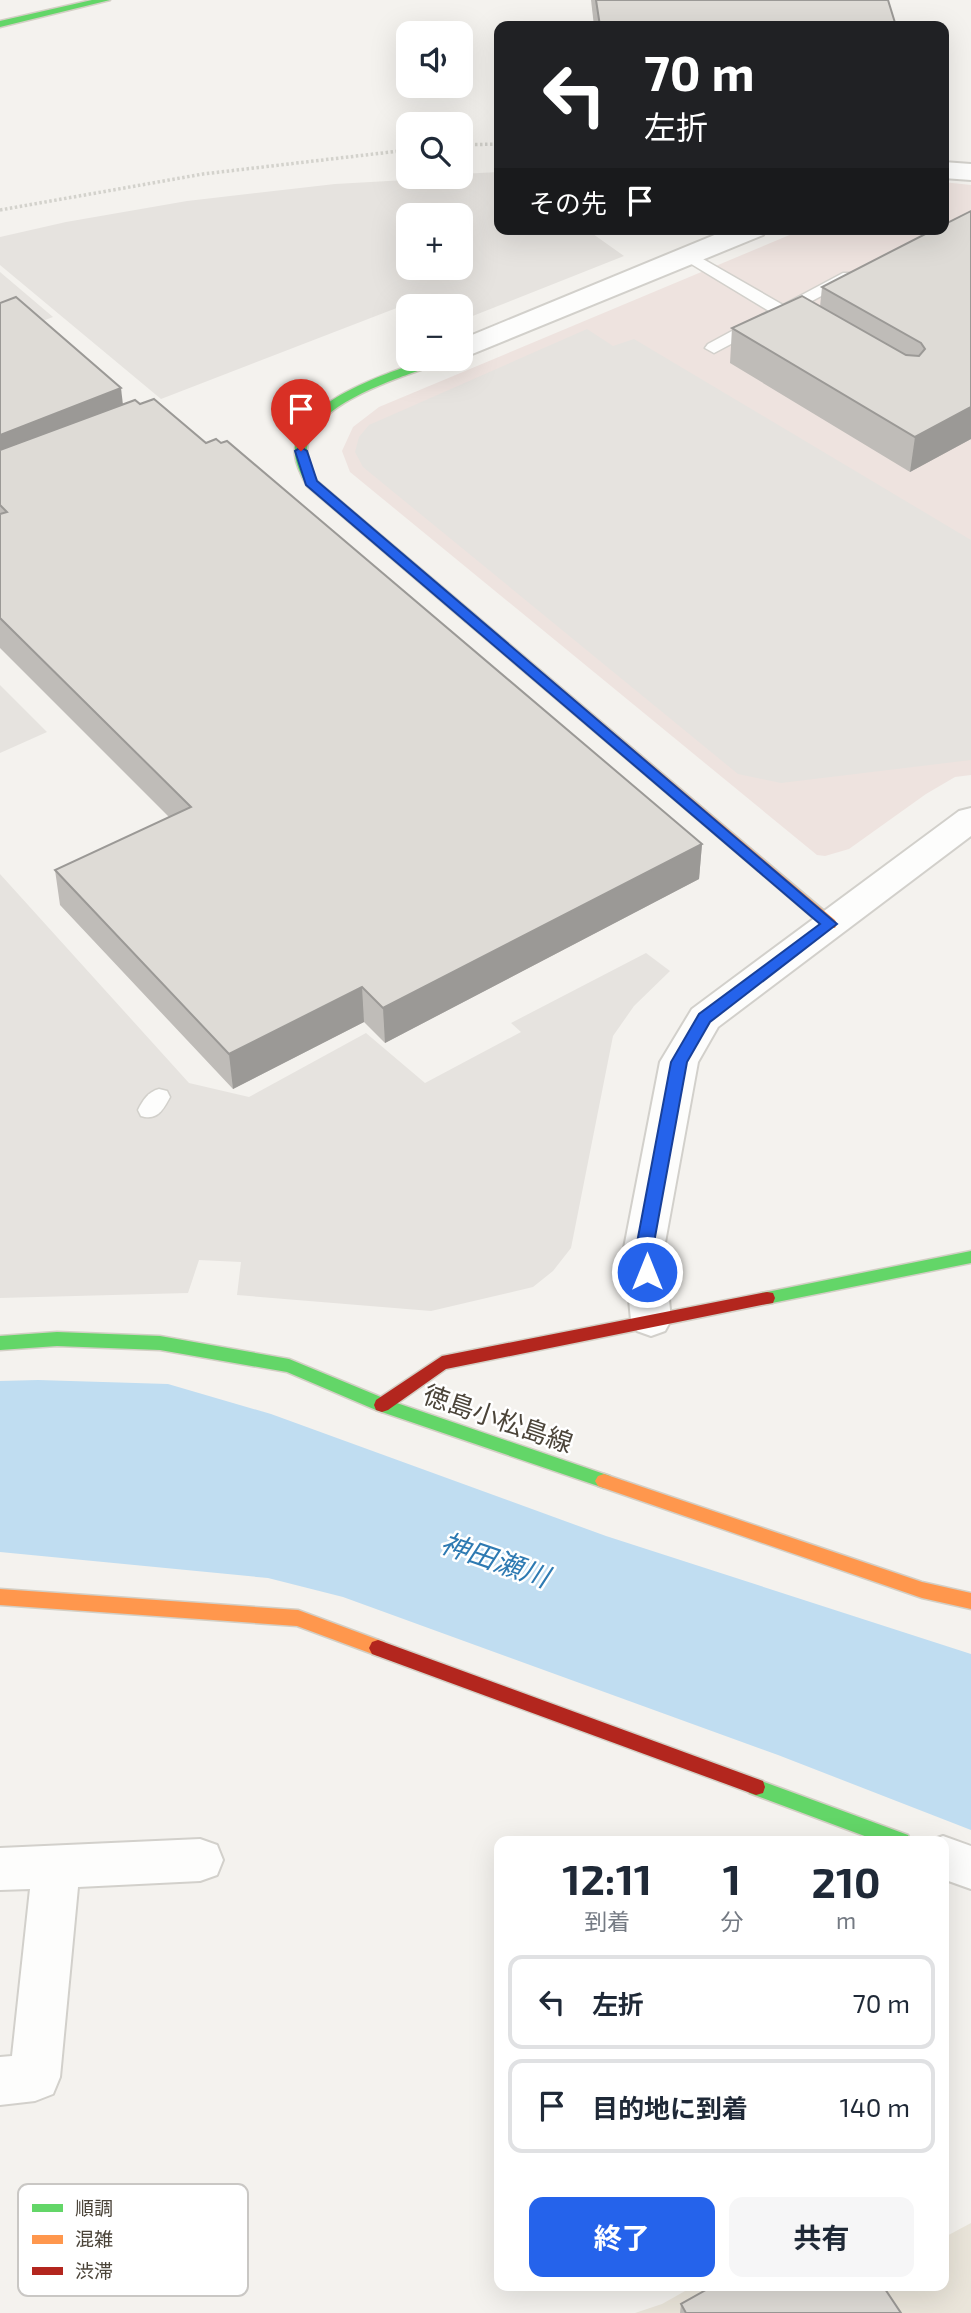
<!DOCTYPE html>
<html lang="ja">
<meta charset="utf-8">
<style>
:root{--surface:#fff;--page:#f6f6f7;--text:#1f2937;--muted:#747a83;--line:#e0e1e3;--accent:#2563eb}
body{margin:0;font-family:"Exo 2","Noto Sans JP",sans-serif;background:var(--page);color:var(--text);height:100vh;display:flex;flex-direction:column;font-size:26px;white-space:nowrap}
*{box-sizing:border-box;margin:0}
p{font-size:23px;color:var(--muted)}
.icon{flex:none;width:38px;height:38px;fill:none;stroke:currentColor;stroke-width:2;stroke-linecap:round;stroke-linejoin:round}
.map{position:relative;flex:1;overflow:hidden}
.panel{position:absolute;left:494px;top:1836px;width:455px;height:455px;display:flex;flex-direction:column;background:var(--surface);border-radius:14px;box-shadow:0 7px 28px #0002}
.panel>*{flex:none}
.top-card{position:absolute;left:494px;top:21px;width:455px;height:214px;border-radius:14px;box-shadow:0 7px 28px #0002;background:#202124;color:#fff;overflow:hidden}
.controls{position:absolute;left:396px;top:21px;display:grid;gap:14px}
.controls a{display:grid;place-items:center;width:77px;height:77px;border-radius:14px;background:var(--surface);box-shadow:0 7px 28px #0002;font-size:35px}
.pin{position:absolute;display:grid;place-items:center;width:60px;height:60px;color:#fff;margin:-72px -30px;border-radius:50% 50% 50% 0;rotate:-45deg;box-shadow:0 0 7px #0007}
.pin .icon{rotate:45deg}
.me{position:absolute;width:77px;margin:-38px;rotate:0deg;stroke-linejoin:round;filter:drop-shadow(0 0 5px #0008)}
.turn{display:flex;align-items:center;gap:24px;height:147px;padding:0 35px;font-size:32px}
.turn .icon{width:91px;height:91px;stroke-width:2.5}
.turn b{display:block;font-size:49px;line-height:60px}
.then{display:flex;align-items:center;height:66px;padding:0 35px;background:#0003;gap:14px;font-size:26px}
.eta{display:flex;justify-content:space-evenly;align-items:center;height:119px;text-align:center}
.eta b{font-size:42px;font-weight:700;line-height:49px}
.button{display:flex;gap:14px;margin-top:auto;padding:14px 35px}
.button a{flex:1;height:80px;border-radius:14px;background:var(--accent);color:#fff;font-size:28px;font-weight:700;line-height:80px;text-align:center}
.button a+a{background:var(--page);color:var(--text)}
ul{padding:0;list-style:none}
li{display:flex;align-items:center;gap:21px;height:94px;margin:0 14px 10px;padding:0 21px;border:4px solid var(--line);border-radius:14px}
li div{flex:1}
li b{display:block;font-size:26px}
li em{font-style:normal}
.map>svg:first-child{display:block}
.education{fill:#eae5da}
.medical{fill:#eee3df}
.parking{fill:#e6e3df;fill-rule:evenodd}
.water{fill:#c0ddf1}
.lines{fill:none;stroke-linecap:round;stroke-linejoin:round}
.lane-casing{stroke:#d2d0cb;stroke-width:3}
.street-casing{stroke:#d2d0cb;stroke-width:4}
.fast-casing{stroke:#d3cfc5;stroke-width:3}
.slow-casing{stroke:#d3cfc5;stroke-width:3}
.jam-casing{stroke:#d3cfc5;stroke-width:3}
.path{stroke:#d3d2cc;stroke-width:3.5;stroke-dasharray:2.5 2.5;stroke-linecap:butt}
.lane{fill:#fdfdfc;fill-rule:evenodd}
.street{fill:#fdfdfc;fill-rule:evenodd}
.fast{fill:#63d668;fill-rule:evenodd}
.slow{fill:#ff974d;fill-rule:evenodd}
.jam{fill:#b3261e;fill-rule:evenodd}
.wall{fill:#bfbcb8}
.shaded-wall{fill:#9b9996}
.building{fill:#dedbd6;stroke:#9b9996;stroke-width:2}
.route{fill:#2563eb;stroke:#184099;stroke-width:2}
.labels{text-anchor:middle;stroke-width:5;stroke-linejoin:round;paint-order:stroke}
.street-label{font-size:26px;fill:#4b4439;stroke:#fff}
.water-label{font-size:28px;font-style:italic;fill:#2e7ab2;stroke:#fff}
.key{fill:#fff;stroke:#c9c7c4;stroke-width:2}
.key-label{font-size:19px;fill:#4b4439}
</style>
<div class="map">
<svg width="971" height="2313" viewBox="0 0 971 2313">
<rect width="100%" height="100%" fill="#f4f2ee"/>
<path class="education" d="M971 2223V2313H635L662 2304 694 2286H943V2238Z"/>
<path class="medical" d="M943 182 971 185V775L955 777 926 794 849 849 825 856 817 855 350 472 342 451 353 427 379 407 804 229H943Z"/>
<g class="parking">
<path d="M499 172V229H586L624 256 460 321V306H411L407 304 161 399 0 265V237L66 222 187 201 335 184 460 177V174ZM408 215H460V268H408Z"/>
<path d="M0 272 53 317 0 337Z"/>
<path d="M587 329 613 346 634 339 971 540V760L781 783 738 774 363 467 355 452 359 437 369 425Z"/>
<path d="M0 685 47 732 0 753Z"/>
<path d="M0 874 189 1083 249 1097 366 1033 425 1083 521 1032 511 1023 646 953 670 971 634 1006 613 1036 571 1248 553 1271 533 1287 431 1311 237 1295 241 1262 199 1260 188 1293 0 1298Z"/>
</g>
<path class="water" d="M38 1380 168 1384 271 1414 606 1536 971 1654V1830L778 1755 343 1597 268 1578 0 1552V1381Z"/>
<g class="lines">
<defs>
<g id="lane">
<path d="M689 251 783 305 843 273H855L857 277 714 353 705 348 708 344 769 311 683 259 681 256Z"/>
<path d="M159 1089 167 1091 170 1097C163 1110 157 1121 141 1116L138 1110C143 1100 148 1092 159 1089Z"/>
</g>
<g id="street">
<path d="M943 162 971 164V180L943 178Z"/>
<path d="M729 229H767L763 235 460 359V340Z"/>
<path d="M971 808V836L718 1027 698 1062 664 1248 671 1320 665 1331 651 1336 637 1331 631 1320 624 1248 660 1062 692 1009 959 811Z"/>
<path d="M943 1836 971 1846V1889L943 1879V1841H929Z"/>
<path d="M200 1839 217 1845 223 1860 217 1875 200 1881 78 1887 60 2077 53 2094 35 2101 0 2105V2057L12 2056 30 1889 0 1890V1848Z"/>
</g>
<g id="fast">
<path d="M92 0H110L0 27V21Z"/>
<path d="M428 359H444C435 367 420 370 409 374 376 386 304 412 307 455 308 464 313 473 317 481L475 615V621H465L307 486C302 477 296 465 295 455 291 402 389 373 428 359Z"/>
<path d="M971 1251V1263L767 1304 761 1303 759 1298 761 1293 767 1292Z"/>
<path d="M57 1332 160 1336 289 1359 388 1400 610 1476 613 1481 610 1486 604 1488 376 1410 287 1372 160 1350 57 1346 0 1350V1336Z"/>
<path d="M756 1779 908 1835 911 1841H878L749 1793 747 1787 749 1781Z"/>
</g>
<g id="slow">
<path d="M470 614 475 615 835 920 837 924 835 928H825L465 621V615Z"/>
<path d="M604 1474 922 1582 971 1593V1609L922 1598 598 1486 595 1481 598 1476Z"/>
<path d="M0 1589 298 1610 384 1642 387 1648 384 1654 378 1656 297 1626 0 1605Z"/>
</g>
<g id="jam">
<path d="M767 1292 773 1293 775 1298 773 1303 767 1304 446 1369 388 1410 382 1412 376 1410 374 1405 376 1400 442 1356Z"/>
<path d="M378 1640 763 1781 765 1787 763 1793 756 1795 372 1654 369 1648 372 1642Z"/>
</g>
</defs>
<use href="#lane" class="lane-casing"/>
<use href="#street" class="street-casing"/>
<use href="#fast" class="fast-casing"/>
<use href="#slow" class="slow-casing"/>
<use href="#jam" class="jam-casing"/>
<g class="path">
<path d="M460 145 499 144"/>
<path d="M0 210 203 174 408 150"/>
</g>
<use href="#lane" class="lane"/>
<use href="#street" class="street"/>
<use href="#fast" class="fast"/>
<use href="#slow" class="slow"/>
<use href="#jam" class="jam"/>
</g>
<g class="wall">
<path d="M591 0H888L896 26H594Z"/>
<path d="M971 211V439L910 472 730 363 732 328 820 307 822 287Z"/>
<path d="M0 303 123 404H140L206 443 702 844 699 879 385 1043 364 1022 233 1089 60 905 55 870 169 817 0 648Z"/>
<path d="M681 2304 901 2313H680Z"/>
</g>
<g class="shaded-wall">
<path d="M121 388 125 422 0 471V435Z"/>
<path d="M971 407V439L910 472 915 437Z"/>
<path d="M702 844 699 879 385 1043 383 1008Z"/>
<path d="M362 987 364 1022 233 1089 229 1054Z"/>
</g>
<g class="building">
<path d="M596 0H888L896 26H600Z"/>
<path d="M971 211V407L915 437 732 328 802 296 906 355 919 356 925 349 921 343 822 287 935 229H943V225Z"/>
<path d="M16 297 121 388 0 435V303Z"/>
<path d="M154 399 206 443 216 439 221 443 227 441 702 844 383 1008 362 987 229 1054 55 870 191 807 0 618V514L7 512 0 505V450L135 400 140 404Z"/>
<path d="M713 2286H883L901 2313H686L681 2304Z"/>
</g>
<path class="route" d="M301 447 307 451 317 481 837 924 710 1022 687 1062 653 1248 655 1272 652 1277H641L636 1248 671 1062 699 1014 820 924 306 485 295 451Z"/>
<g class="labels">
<g class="street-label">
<text transform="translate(498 1419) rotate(19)" y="9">徳島小松島線</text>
</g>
<g class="water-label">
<text transform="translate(495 1560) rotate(19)" y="10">神田瀬川</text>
</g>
</g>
<rect x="18" y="2184" width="230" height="112" rx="10" class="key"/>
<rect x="32" y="2204" width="31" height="8" fill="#63d668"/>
<rect x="32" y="2235" width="31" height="9" fill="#ff974d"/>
<rect x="32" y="2267" width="31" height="8" fill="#b3261e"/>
<g class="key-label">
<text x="75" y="2215">順調</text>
<text x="75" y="2246">混雑</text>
<text x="75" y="2278">渋滞</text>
</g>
</svg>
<div class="controls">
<a><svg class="icon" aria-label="sound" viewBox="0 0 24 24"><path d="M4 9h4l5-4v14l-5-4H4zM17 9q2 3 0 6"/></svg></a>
<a><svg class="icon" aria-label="search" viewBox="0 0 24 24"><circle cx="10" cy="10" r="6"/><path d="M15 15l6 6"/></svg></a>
<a>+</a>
<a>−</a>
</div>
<div class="pin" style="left:301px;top:451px;background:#d93025"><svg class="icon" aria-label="arrive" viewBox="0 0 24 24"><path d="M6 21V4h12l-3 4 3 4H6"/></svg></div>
<svg class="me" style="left:647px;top:1272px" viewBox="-20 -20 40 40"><circle r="17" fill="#2563eb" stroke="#fff" stroke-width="3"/><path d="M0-11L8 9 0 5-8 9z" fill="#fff"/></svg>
<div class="top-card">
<div class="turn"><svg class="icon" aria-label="left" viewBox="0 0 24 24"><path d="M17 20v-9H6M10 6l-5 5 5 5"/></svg><div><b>70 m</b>左折</div></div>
<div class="then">その先<svg class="icon" aria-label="arrive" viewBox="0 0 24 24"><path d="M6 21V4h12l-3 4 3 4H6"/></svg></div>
</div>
<section class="panel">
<div class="eta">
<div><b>12:11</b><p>到着</p></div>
<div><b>1</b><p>分</p></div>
<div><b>210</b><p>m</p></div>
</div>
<ul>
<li><svg class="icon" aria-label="left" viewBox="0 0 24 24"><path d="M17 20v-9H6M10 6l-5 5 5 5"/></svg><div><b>左折</b></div><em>70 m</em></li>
<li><svg class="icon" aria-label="arrive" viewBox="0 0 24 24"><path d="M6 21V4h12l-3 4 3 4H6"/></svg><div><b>目的地に到着</b></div><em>140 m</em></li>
</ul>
<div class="button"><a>終了</a><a>共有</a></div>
</section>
</div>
